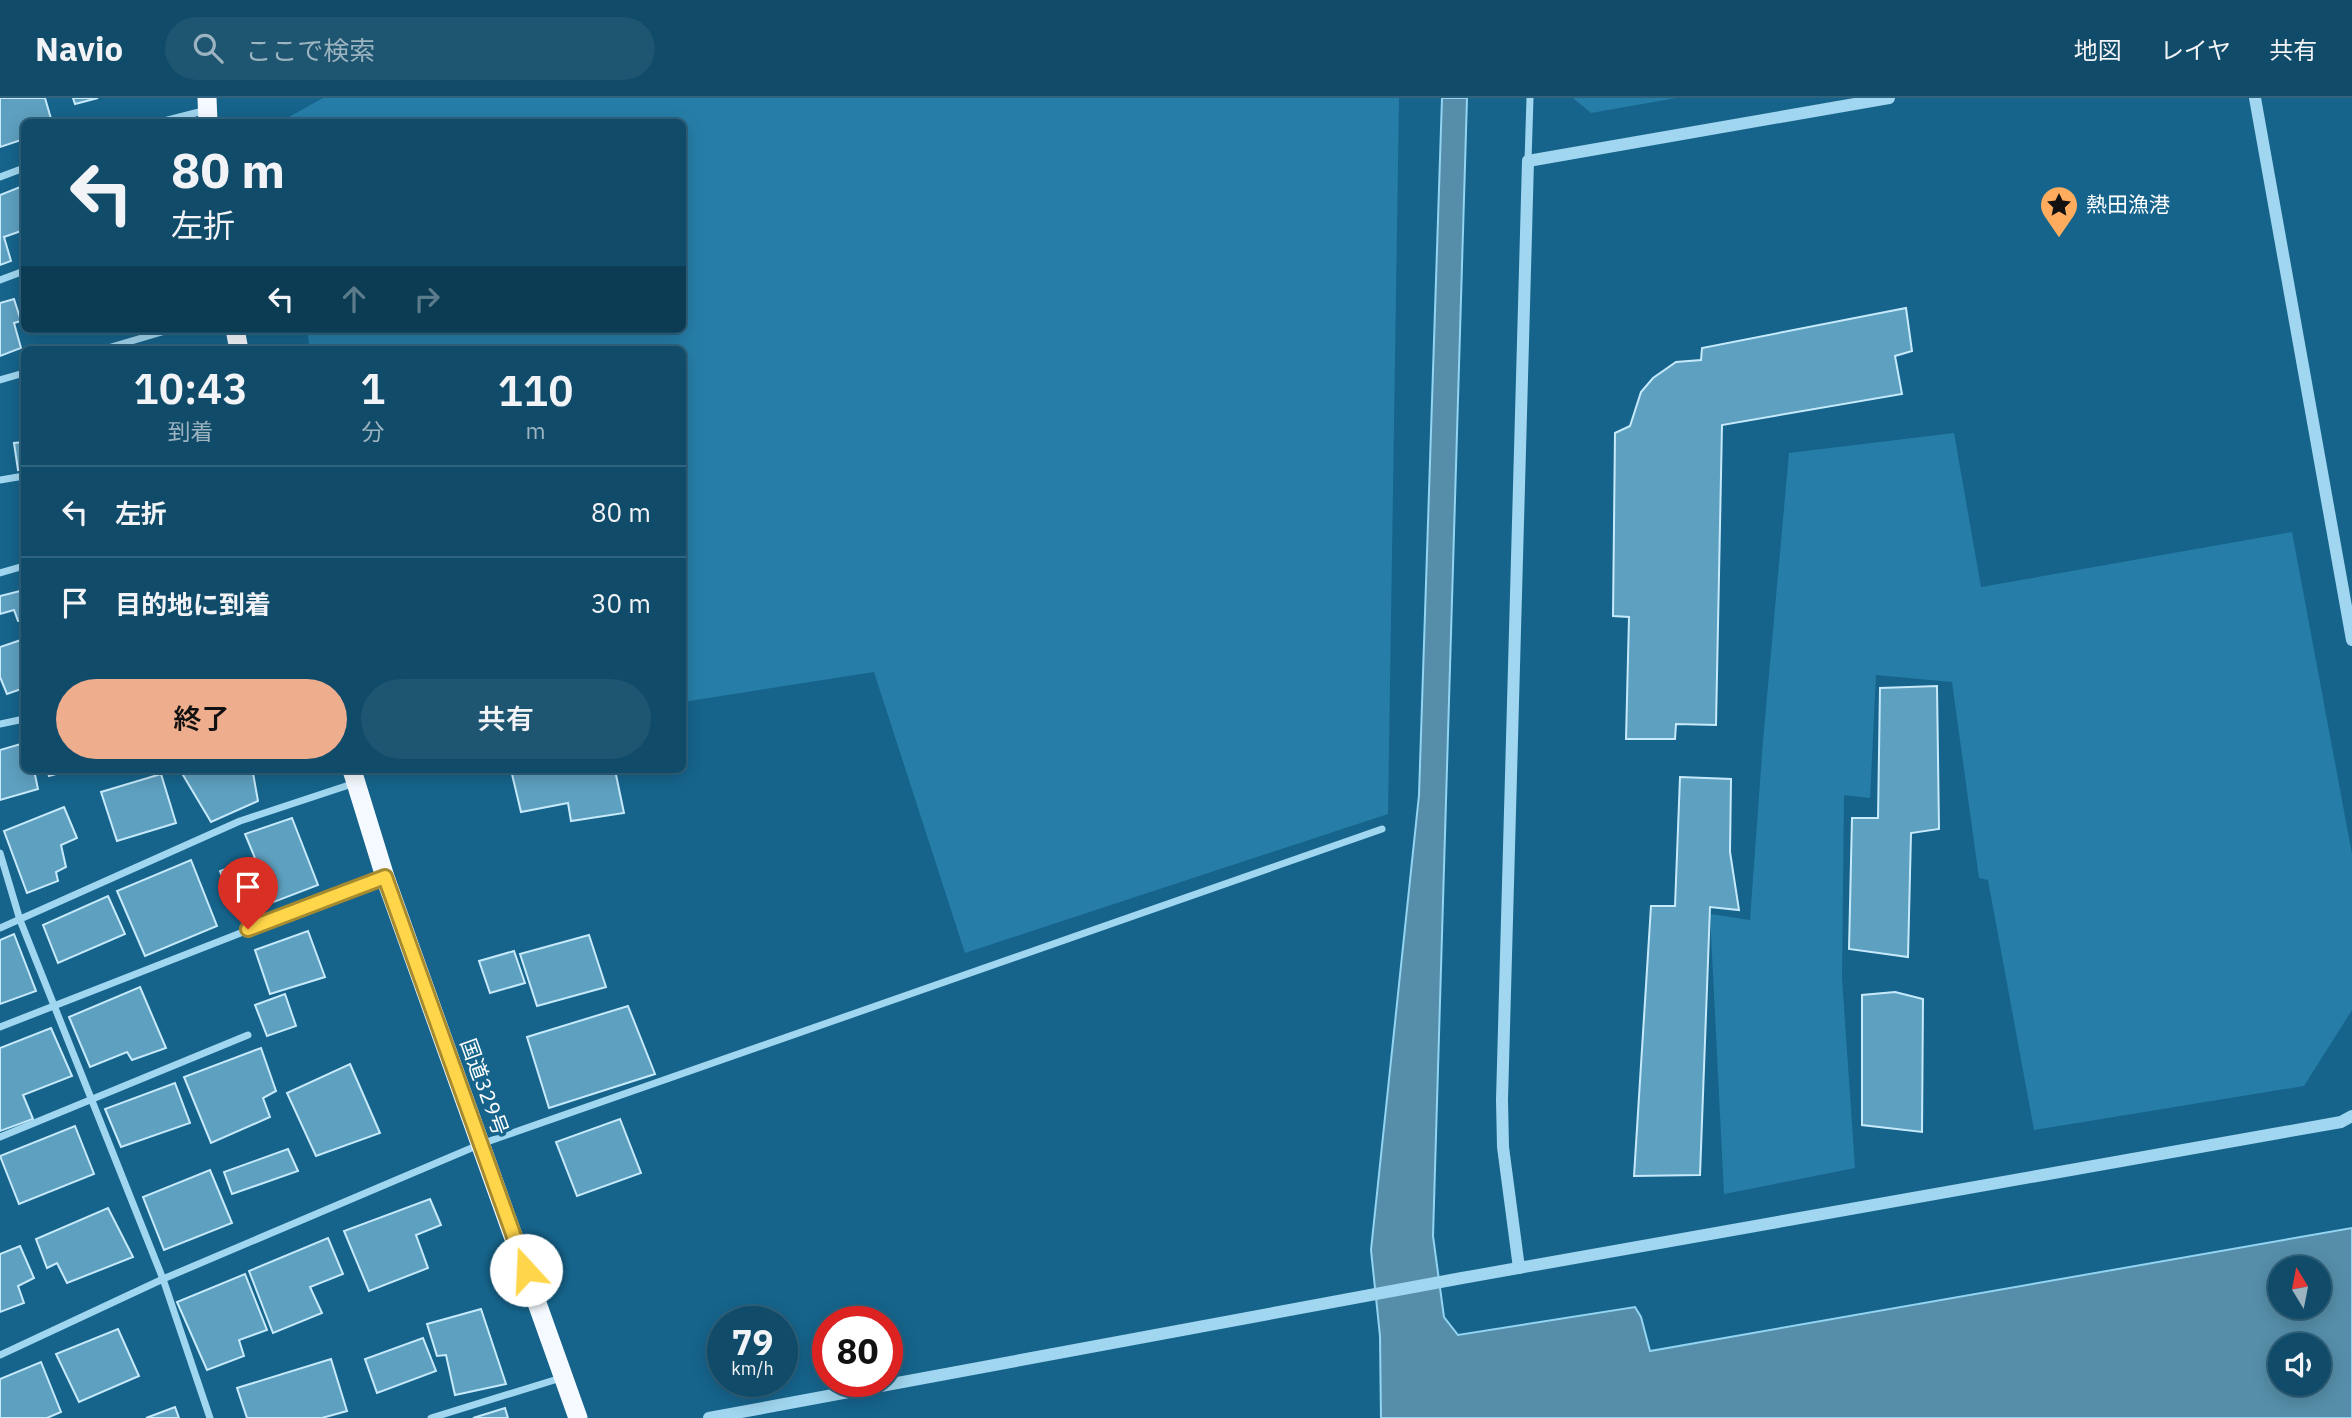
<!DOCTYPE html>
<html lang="ja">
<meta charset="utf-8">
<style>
:root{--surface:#104b69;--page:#1e5571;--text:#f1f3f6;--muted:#9cb3c0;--line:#30637d;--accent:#eead8d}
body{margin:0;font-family:"IBM Plex Sans","Noto Sans JP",sans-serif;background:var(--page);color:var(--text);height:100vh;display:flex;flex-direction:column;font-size:26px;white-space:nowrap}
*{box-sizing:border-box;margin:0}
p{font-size:23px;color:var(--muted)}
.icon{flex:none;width:38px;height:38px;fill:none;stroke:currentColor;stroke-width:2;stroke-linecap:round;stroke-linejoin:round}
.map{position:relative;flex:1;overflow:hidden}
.side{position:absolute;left:21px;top:248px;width:665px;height:427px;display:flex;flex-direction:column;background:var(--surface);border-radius:10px;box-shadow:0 4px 18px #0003,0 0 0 2px var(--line)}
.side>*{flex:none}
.banner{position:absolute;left:21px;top:21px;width:665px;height:214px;border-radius:10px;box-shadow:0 4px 18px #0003,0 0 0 2px var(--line);background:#104b69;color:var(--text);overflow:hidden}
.needle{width:46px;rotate:350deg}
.buttons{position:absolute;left:2268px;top:1158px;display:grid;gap:14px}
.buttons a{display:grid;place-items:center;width:63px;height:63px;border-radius:50%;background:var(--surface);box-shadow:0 4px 18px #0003,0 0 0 2px var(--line);font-size:35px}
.speed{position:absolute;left:707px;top:1208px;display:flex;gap:14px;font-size:35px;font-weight:700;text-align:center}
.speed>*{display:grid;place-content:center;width:91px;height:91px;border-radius:50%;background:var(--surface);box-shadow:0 4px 18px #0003,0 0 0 2px var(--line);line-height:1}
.speed small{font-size:18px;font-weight:400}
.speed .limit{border:10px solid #d22;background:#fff;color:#111}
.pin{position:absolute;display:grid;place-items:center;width:60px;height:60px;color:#fff;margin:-72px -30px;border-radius:50% 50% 50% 0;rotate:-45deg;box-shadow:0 0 7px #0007}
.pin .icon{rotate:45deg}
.me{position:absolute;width:77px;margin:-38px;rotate:340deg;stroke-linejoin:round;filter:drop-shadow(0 0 5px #0008)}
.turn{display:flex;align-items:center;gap:24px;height:147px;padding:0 35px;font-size:32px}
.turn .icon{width:91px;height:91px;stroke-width:2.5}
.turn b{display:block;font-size:49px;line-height:60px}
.lanes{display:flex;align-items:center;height:66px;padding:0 35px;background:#0003;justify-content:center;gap:35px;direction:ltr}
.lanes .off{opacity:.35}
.eta{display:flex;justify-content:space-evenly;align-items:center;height:119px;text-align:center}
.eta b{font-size:42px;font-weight:600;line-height:49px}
.cta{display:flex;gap:14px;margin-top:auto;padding:14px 35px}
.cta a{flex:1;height:80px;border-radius:42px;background:var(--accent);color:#111;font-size:28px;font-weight:600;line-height:80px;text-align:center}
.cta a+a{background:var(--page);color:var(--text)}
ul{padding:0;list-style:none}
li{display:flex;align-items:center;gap:21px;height:91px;padding:0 35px;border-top:2px solid var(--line)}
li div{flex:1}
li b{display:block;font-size:26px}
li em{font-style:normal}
header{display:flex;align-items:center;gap:42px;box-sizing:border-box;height:98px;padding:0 35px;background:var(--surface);border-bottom:2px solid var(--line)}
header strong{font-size:33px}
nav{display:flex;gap:38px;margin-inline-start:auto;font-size:24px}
.search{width:490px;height:63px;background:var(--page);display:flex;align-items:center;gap:18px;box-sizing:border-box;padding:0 24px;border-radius:38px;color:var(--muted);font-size:26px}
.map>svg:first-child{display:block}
.green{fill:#267ea8}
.water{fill:#568ea9;stroke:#92d4f2;stroke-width:2;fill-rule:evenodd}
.building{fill:#5ea0c0;stroke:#c6eafb;stroke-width:2}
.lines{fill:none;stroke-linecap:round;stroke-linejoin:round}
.minor{stroke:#a0d6ef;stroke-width:7}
.tertiary{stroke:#a0d6ef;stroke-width:12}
.trunk{stroke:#f4faff;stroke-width:19}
.route-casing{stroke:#a68a30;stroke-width:18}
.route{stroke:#ffd54a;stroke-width:12}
.labels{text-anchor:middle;stroke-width:7;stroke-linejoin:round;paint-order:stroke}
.poi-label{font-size:21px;fill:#fff;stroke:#16648c;text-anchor:start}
.street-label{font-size:21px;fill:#fff;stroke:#16648c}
</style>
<header>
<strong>Navio</strong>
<div class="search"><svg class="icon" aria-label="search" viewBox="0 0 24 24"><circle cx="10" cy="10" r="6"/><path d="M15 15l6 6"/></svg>ここで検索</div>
<nav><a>地図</a><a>レイヤ</a><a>共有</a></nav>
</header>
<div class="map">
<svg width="2352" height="1320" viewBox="0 0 2352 1320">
<rect width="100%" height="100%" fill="#16648c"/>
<g class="green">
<path d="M323 0H1399L1388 716 965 855 874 574 683 604 682 252H310L307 231H682V24H290L289 19Z"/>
<path d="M1573 0H1676L1591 15Z"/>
<path d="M1954 335 1981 489 2292 434 2352 756V912L2304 988 2034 1032 1988 782 1979 780 1952 584 1876 577 1870 700 1844 697 1842 880 1855 1070 1724 1096 1710 816 1750 822 1763 643 1789 355Z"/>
</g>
<path class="water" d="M1442 0H1467L1433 1138 1444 1219 1458 1237 1635 1209 1641 1219 1650 1253 2352 1130V1320H1381L1380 1238 1371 1152 1419 697ZM2280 1171H2319V1209H2280ZM2280 1248H2319V1286H2280Z"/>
<g class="building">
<path d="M0 0H45L52 24H24V41L0 49Z"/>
<path d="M73 0H98L75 6Z"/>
<path d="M20 89 24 101V132L4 139 11 163 0 167V97Z"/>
<path d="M14 201 21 223 14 225 21 250 0 258V205Z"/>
<path d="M1906 210 1912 253 1895 258 1902 296 1722 327 1716 627 1676 626 1675 641H1626L1629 519 1613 518 1615 335 1630 328 1641 294 1653 280 1676 264 1701 262 1702 250Z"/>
<path d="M24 344V371L18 372 14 345Z"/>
<path d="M24 492V522L18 523 14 512 0 516V498Z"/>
<path d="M24 541V590L7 596 0 579V549Z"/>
<path d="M1937 588 1939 731 1911 735 1908 859 1849 851 1852 720H1878L1880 590Z"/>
<path d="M24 645V672H34L38 691 0 702V652Z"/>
<path d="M47 672H70L49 678Z"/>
<path d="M180 672H263L253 675 258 703 211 724Z"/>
<path d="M511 672H615L624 715 571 723 568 705 521 714Z"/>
<path d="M161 676 176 725 117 743 101 694Z"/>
<path d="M1680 679 1731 681 1730 754 1739 812 1710 809 1700 1077 1634 1078 1651 808H1675Z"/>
<path d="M64 709 77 740 61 747 66 769 56 774 58 783 27 795 4 733Z"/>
<path d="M292 720 318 787 237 818 220 773 255 760 245 736Z"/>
<path d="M191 762 217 828 145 858 117 793Z"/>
<path d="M108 798 125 836 58 865 43 827Z"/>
<path d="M308 833 325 879 270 896 255 852Z"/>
<path d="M14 836 36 893 0 906V842Z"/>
<path d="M589 837 606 889 537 908 520 856Z"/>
<path d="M514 853 525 885 490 895 479 863Z"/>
<path d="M140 889 166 950 132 962 127 954 90 969 69 919Z"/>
<path d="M1895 894 1923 901 1922 1034 1862 1027V897Z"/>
<path d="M285 896 296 928 267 938 255 907Z"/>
<path d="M628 908 655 976 549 1010 527 939Z"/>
<path d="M51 930 72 978 23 997 33 1021 0 1033V950Z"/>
<path d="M261 950 276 993 263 1000 270 1019 211 1045 184 979Z"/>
<path d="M350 966 380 1035 316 1058 287 995Z"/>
<path d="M175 985 190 1025 121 1049 105 1011Z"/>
<path d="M620 1021 641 1075 577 1098 556 1044Z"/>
<path d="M75 1028 94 1076 19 1106 0 1058Z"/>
<path d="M288 1051 298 1073 232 1096 224 1074Z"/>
<path d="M210 1072 232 1125 164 1152 143 1099Z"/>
<path d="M430 1101 441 1127 416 1137 428 1170 369 1193 344 1133Z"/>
<path d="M108 1110 133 1159 67 1185 57 1165 47 1170 36 1141Z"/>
<path d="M328 1140 343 1176 310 1189 322 1215 273 1235 249 1173Z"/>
<path d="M20 1148 34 1180 18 1188 24 1205 0 1214V1156Z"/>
<path d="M245 1176 267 1232 239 1242 244 1258 207 1272 177 1204Z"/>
<path d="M481 1211 506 1286 455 1297 446 1257 437 1258 427 1226Z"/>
<path d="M118 1231 139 1278 79 1304 56 1256Z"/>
<path d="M423 1240 436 1273 377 1295 365 1261Z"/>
<path d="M331 1261 347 1313 322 1320H247L237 1290Z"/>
<path d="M41 1264 61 1314 47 1320H0V1281Z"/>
<path d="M175 1309 179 1320H146Z"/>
<path d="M505 1310 508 1320H473Z"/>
</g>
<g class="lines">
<g class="minor">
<path d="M160 24 207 12"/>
<path d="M1528 63 1530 0"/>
<path d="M0 79 24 70"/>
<path d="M0 182 24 173"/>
<path d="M101 252 172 231"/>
<path d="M0 282 24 275"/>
<path d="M0 382 24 378"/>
<path d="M0 475 24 468"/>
<path d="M0 626 24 621"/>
<path d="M0 755 20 822 163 1181 210 1320"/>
<path d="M0 830 240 723 355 685"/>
<path d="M0 929 384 779"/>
<path d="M0 1039 248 937"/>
<path d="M0 1257 163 1181 481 1046 1382 731"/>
<path d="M431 1320 561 1280"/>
</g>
<g class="tertiary">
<path d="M2255 0 2352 542"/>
<path d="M1519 1170 1503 1049 1502 1002 1528 63 1889 0"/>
<path d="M709 1320 1462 1180 2341 1024 2352 1018"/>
</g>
<g class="trunk">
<path d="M207 0 208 24"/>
<path d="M235 231 239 252"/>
<path d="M352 672 385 779 578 1320"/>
</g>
</g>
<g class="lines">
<defs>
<path id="route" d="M248 831 385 779 526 1172"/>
</defs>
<use href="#route" class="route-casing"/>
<use href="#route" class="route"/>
</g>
<defs>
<symbol id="sight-pin" viewBox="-11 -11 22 30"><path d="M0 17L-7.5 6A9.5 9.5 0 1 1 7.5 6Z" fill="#ffac5e" stroke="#16648c"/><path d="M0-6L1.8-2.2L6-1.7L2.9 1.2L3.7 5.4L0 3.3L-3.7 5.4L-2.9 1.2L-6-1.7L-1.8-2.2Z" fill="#111"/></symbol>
</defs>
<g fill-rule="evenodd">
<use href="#sight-pin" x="2037" y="85" width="44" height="60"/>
</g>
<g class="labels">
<g class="poi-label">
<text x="2086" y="114">熱田漁港</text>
</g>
<g class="street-label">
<text transform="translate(484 989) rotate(70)" y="7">国道329号</text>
</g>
</g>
</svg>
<div class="buttons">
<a><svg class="needle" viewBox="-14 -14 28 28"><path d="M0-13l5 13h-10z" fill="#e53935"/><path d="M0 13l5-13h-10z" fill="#9cb3c0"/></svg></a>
<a><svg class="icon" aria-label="sound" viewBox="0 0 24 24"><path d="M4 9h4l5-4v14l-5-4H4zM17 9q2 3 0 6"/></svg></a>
</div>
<div class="speed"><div>79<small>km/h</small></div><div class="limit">80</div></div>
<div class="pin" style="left:248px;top:831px;background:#d93025"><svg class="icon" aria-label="arrive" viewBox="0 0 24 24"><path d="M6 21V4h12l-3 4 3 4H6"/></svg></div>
<svg class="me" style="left:526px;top:1172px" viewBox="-20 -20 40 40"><circle r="19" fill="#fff"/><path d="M0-13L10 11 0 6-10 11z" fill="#ffd54a"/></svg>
<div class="banner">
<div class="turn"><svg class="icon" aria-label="left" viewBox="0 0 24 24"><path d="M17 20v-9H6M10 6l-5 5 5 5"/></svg><div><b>80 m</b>左折</div></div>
<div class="lanes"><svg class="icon" aria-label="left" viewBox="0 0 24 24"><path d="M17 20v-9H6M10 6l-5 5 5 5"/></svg><svg class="icon off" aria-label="ahead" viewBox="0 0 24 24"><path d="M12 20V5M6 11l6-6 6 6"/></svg><svg class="icon off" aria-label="right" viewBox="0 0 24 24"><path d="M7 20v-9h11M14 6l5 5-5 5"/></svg></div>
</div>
<section class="side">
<div class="eta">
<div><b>10:43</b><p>到着</p></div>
<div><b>1</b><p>分</p></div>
<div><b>110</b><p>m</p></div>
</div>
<ul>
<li><svg class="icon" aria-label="left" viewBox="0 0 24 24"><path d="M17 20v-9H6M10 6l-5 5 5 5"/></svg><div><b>左折</b></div><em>80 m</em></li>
<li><svg class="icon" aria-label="arrive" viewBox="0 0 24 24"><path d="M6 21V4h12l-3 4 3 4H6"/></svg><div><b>目的地に到着</b></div><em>30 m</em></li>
</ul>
<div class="cta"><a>終了</a><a>共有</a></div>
</section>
</div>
